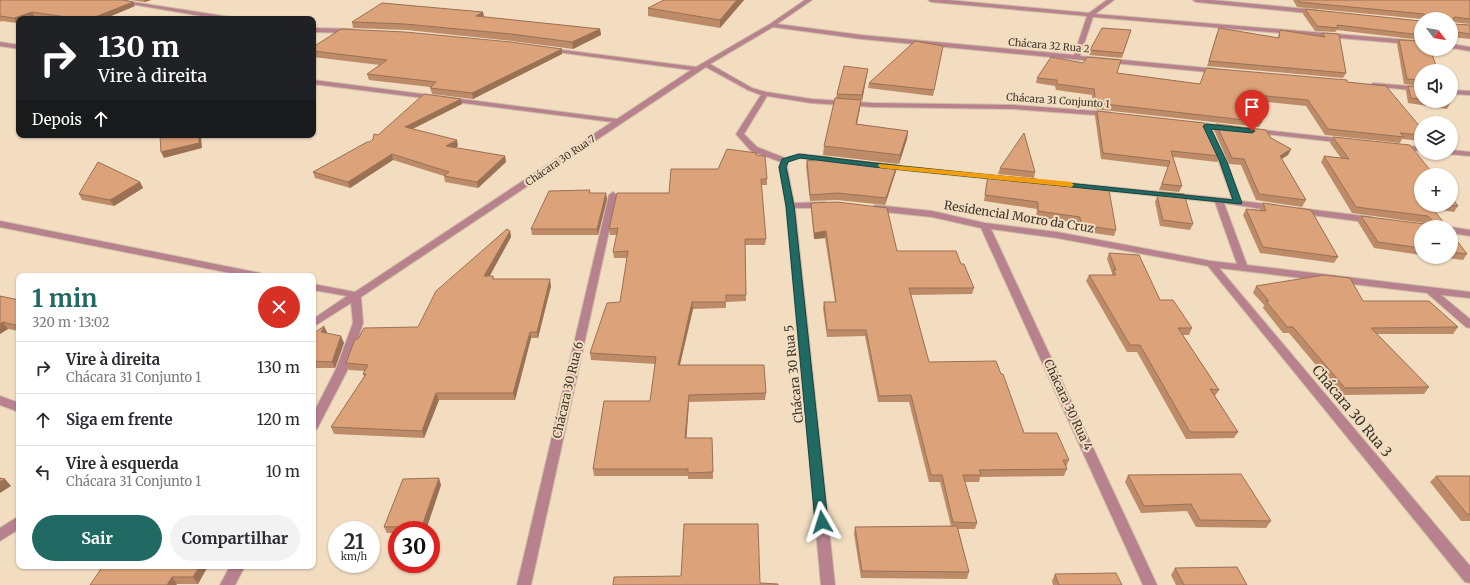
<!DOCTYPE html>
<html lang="pt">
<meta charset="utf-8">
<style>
:root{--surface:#fff;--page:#f2f2f3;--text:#2b2b33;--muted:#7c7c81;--line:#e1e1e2;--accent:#206a63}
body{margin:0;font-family:Merriweather,serif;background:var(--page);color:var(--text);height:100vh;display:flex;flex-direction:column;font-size:15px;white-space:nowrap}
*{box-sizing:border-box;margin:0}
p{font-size:13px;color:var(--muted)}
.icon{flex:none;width:22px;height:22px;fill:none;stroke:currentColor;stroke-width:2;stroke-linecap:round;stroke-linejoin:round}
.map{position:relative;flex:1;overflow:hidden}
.sheet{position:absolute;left:16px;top:273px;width:300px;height:296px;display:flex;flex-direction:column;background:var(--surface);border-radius:8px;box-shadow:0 1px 3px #0004}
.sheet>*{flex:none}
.banner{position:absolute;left:16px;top:16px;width:300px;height:122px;border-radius:8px;box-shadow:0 1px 3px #0004;background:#202124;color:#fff;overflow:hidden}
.needle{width:26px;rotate:121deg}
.buttons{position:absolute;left:1414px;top:12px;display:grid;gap:8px}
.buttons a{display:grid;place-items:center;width:44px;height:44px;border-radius:50%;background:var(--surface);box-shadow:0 1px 3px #0004;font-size:20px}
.speed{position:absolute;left:328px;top:521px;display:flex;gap:8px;font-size:20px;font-weight:700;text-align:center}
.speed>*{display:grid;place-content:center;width:52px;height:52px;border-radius:50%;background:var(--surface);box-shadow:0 1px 3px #0004;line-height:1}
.speed small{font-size:10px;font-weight:400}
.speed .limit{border:6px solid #d22;background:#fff;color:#111}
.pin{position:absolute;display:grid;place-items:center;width:34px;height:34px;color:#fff;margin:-41px -17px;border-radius:50% 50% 50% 0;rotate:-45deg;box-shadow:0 0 4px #0007}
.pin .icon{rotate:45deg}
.me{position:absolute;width:44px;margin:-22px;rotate:354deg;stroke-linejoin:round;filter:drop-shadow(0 0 3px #0008)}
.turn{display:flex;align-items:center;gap:14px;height:84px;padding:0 16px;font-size:18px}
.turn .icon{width:52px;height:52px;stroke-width:2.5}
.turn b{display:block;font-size:28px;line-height:34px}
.then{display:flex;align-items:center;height:38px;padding:0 16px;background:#0003;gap:8px;font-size:15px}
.round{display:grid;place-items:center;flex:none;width:42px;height:42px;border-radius:21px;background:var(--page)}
.summary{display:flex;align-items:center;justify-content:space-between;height:68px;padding:0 16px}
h1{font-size:24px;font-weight:700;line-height:30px;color:var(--accent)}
.action{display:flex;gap:8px;margin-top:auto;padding:8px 16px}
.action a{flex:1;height:46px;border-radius:24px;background:var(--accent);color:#fff;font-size:16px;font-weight:700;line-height:46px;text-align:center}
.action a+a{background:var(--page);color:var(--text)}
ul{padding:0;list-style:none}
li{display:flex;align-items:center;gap:12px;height:52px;padding:0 16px;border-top:1px solid var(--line)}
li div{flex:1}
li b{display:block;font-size:15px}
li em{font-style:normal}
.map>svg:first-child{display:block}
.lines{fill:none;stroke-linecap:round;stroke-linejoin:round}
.minor-casing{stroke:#cebca3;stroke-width:2}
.minor{fill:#b7828d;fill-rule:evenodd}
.wall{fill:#bd8b68}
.shaded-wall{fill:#9a7155}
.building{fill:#dca279;stroke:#9a7155}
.route{fill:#206a63;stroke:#154540}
.slow{fill:#f59e0b}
.labels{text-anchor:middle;stroke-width:4;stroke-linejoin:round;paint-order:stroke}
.far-street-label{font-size:10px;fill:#3f372c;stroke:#f2ddc1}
.street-label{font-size:12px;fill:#3f372c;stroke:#f2ddc1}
.near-street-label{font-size:14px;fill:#3f372c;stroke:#f2ddc1}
</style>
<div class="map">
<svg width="1470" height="585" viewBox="0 0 1470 585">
<rect width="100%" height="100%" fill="#f2ddc1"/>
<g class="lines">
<defs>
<g id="minor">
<path d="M107 0H120L230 17 233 19H219Z"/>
<path d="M805 0H812L777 24 861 35 1074 55 1087 16 931 2 928 0H948L1089 13 1107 0H1114L1095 14 1421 41V45L1093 17 1080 56 1218 69 1221 71 1218 73 861 39 773 27 710 64 752 88 766 92 811 99 873 103 1014 105 1109 112 1113 114 1109 116 1014 109 873 107 811 103 767 96 744 134 757 147 785 158 799 154 830 157 834 159 830 161 800 158 788 162 787 167 794 203 825 202 829 205 825 208H795L835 585H821L786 206 779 167 781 162 751 151 736 134 761 95 748 90 706 67 361 297 363 323 348 369 317 429 313 431V414L336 369 353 323 351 303 313 327V319L347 296 313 290V284L355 292 612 122 313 84V80L617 119 691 70 549 51 546 49 547 48 696 67 770 24Z"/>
<path d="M1193 0H1212L1317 10 1320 12 1317 14 1196 2Z"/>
<path d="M313 28 352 29 355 31 352 33 313 32Z"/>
<path d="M0 42 19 45V49L0 46Z"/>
<path d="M1451 44 1470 47V51L1451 48Z"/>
<path d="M1373 83 1421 87V91L1371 86 1370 85Z"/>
<path d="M1451 90 1470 91V95L1451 94Z"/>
<path d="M1189 122 1231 126 1232 128 1228 130 1211 128 1227 162 1241 201 1275 205 1279 208 1275 211 1224 203 1247 265 1470 292V298L1441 295 1470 319V328L1466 327 1427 293 1219 268 1470 566V583L1465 582 1208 266 1057 238 991 229 1157 585H1143L981 228 932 217 875 211 871 208 875 205 932 211 985 223 1057 232 1211 261 1237 264 1215 202 1040 184 1036 182 1040 180 1232 199 1219 162 1203 127 1189 126Z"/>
<path d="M1253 129 1345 139 1349 141 1345 143 1256 133H1253Z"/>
<path d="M1396 145 1421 147V151L1399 149H1396Z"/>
<path d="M1451 150 1470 152V156L1448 154 1451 153Z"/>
<path d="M880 164 1001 176 1005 178 1001 180 883 168H880Z"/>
<path d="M613 192 617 195 531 585H517L609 195Z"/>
<path d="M1299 208 1372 217 1376 220 1372 223 1296 213 1295 211Z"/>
<path d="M0 221 260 273 265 276H245L0 227Z"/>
<path d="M1451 227 1470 230V236L1451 233Z"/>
<path d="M0 396 19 403V412L0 405Z"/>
<path d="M19 516V529L0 541V528Z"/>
<path d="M230 566H245L235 585H220Z"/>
</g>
</defs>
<use href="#minor" class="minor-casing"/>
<use href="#minor" class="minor"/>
</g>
<g class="wall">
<path d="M0 0 135 6 104 19H49L35 17 16 23 2 21 0 22Z"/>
<path d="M130 0H151L145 2Z"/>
<path d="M664 0H744L720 28 648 16V8Z"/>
<path d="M1293 0H1470V24L1452 22 1453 24 1470 25V39L1451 37V19H1422L1297 7Z"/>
<path d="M1305 9 1421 21V40L1337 30 1335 32 1315 31 1303 14Z"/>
<path d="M483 12 484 17 600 29 601 35 573 49 512 41 407 30 353 28 352 22Z"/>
<path d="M1131 30 1122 58 1089 55 1090 50Z"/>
<path d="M1280 30 1321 36 1322 33 1339 34 1346 73 1343 78 1207 66 1217 33 1278 38Z"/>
<path d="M1399 40 1421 71V86L1404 84 1397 44Z"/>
<path d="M313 47 562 54 473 99 432 94 430 87 369 80 367 74 380 65 313 57Z"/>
<path d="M942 51 933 96 868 88 869 83Z"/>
<path d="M1083 63 1117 73 1200 84 1347 82 1421 128V141L1402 139 1400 143 1325 135 1306 106 1249 100 1262 122 1259 127 1094 109 1092 95 1056 90 1055 86 1036 83 1037 78Z"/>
<path d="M868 69 862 101 861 100 860 108 857 124 908 131 907 139 899 164 823 155 824 146 837 94Z"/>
<path d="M1408 86 1421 87V101H1449L1450 103 1447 109 1408 103 1406 91Z"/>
<path d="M461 99 462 104 413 129 458 146 455 148 505 156 506 162 478 188 445 182 444 176 393 160 350 188 315 178 313 172 370 142 378 135Z"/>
<path d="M1097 111 1220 156 1217 162 1173 157 1182 186 1179 192 1159 190 1168 167 1101 159 1095 116Z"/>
<path d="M1216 124 1271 138 1291 149 1288 155 1282 159 1306 200 1302 207 1256 200 1241 165 1229 164 1214 130Z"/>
<path d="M1333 137 1421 205H1451V195L1454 198 1453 199 1458 206 1454 212 1434 209 1433 210 1447 227H1421V255L1374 248 1358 222 1361 216 1425 224H1426L1424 223 1352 213 1321 162 1324 156 1341 158 1330 143Z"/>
<path d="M757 155 767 179V185H761L766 239 765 245H745L746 301 726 302V308L693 309 680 365 766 393 765 400 689 402 686 438H712L713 479H688V476H594L593 469 650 401 655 364 591 360 590 353 620 302 627 258H614L613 252 617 235H610L609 229 669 193 718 169Z"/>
<path d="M807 160 896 171 885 205 837 200 810 201 806 166Z"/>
<path d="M1000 168 1035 172 1034 178 998 174Z"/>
<path d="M988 175 1038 181 1116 230 1114 236 1080 231 1078 223 1036 217 1037 209 984 201Z"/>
<path d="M140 182 143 188 114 206 82 200 79 194Z"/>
<path d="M590 190V193L607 199 598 235H532L531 229Z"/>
<path d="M1159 192 1193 224 1190 230 1160 226 1155 202Z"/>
<path d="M811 203 897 251 961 264 974 288 972 294 911 295 929 362 1024 433 1069 460 1066 467 1067 469 1064 476 980 477 979 482H965L977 523 975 529H958L969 572 967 579 861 578 854 534 855 527 951 526 940 482H929L909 402H878L865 336 827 337 823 308 824 302H835L825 238 814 239 811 209Z"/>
<path d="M1263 203 1338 257 1334 263 1260 253 1243 215 1246 209 1260 210V209Z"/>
<path d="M510 231 511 237 489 276H493L494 279 551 286 538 338H531L515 400H439L424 438 334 434 331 427 364 377 363 374 365 371 349 370 346 363 418 327Z"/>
<path d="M1451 233 1467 254 1463 260 1438 257H1451Z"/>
<path d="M1109 253 1160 300 1192 328 1189 335H1183L1219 390 1215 396 1238 432 1234 438 1186 439 1137 352H1127L1086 281 1089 275H1112V273L1107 259Z"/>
<path d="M1256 286 1363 301 1458 327 1453 334H1377L1429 387 1424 394 1341 395 1289 333H1283L1263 308 1264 305 1253 293Z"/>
<path d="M0 296 19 300V331L8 329 0 334Z"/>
<path d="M327 332 326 333 344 343 335 368H313V334Z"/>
<path d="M1128 475 1271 521 1266 528 1196 527 1187 511 1141 513 1125 482Z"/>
<path d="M1436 476H1470V521H1461L1430 482Z"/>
<path d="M441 485 426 530H397V533H387L384 527Z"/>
<path d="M208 566 198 584H177L176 585H90Z"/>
<path d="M1175 568 1247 585H1176L1171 575Z"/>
<path d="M1055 574 1122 585H1053L1052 581Z"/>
</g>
<g class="shaded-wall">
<path d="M144 0H151L145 2Z"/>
<path d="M737 0H744L720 28V20Z"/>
<path d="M133 2 135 6 104 19H90Z"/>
<path d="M32 12 35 17 29 19H19V22L16 23 14 18Z"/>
<path d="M483 12 484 18 476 16Z"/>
<path d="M600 29 601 35 573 49 572 42Z"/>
<path d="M562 49V54L473 99 472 93Z"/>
<path d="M868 69 867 74 862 101V95Z"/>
<path d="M461 99 462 104 406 132 405 127Z"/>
<path d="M861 100 860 108 855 132 856 124Z"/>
<path d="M908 131 907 139 899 164 900 155Z"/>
<path d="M199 135H209L201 137 202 148 164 158 161 152Z"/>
<path d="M457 140 458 146 447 152 446 146Z"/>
<path d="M1291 149 1288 155 1277 161 1280 156Z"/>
<path d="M392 154 393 160 350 188 348 182Z"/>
<path d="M505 156 506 162 478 188 477 182Z"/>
<path d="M897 165 896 171 885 205 886 198Z"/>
<path d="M140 182 143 188 114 206 110 200Z"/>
<path d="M606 193 607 199 598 235 597 229Z"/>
<path d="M510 231 511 237 486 283 484 276Z"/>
<path d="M826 231 825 238 814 239V233Z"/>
<path d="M550 279 551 286 538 338 537 332Z"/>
<path d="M692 302 693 309 678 372V365Z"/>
<path d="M3 322 8 329 0 334V324Z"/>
<path d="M324 326 327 332 324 339 321 332Z"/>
<path d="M530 332 531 338 515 400 513 393Z"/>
<path d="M341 336 344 343 335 368 332 362Z"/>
<path d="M436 393 439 400 424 438 422 431Z"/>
<path d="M689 395V402L686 445 685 438Z"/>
<path d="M439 478 441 485 426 530H424L422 526Z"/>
<path d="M5 479 11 486 0 493V482Z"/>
<path d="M200 566H208L198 584 193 577Z"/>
<path d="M172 577 177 584 176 585H167Z"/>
</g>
<g class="building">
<path d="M0 0H123L133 2 90 19H80L32 12 14 18 0 16Z"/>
<path d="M664 0H737L720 20 648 8Z"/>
<path d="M1298 0H1470V19L1454 17 1452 22 1453 24 1470 25V34L1451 31V19H1424L1425 15 1424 14 1299 2Z"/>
<path d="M382 3 483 12 476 16 600 29 572 42 511 34 405 24 352 22Z"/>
<path d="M1305 9 1421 21V35L1337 25 1338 28 1317 26Z"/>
<path d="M1102 28 1131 30 1123 53 1090 50Z"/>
<path d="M1219 28 1279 38 1280 30 1325 37 1322 33 1339 34 1346 73 1209 61Z"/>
<path d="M341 29 405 32 511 42 562 49 472 93 430 88 436 82 367 74 387 60 313 51V47Z"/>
<path d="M1399 40 1421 41V49H1430L1438 71H1421V80L1407 79Z"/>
<path d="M915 41 943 46 934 90 869 83Z"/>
<path d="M1051 57 1083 63 1087 57 1121 60 1117 73 1200 84 1206 68 1347 80V82L1386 86 1421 128V135L1400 133 1404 137 1328 129 1308 100 1245 94 1262 122 1096 103 1094 89 1057 84V80L1037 78Z"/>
<path d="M844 66 868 69 862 95 837 94Z"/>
<path d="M1408 86 1421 87V99L1411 98Z"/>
<path d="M424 94 461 99 405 127 457 140 446 146 505 156 477 182 444 176 449 172 392 154 348 182 313 172 367 142H370L373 139 374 134 378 135Z"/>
<path d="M835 98 861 100 856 124 908 131 900 155 824 146Z"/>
<path d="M1434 101H1449L1450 103Z"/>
<path d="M1097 111 1204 123 1220 156 1171 151 1182 186 1162 184 1170 161 1103 153Z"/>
<path d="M1216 124 1266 130 1271 138 1291 149 1280 156 1306 200 1259 194 1244 159 1232 158Z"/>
<path d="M1024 133 1035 172 1000 168Z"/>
<path d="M160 135H199V143L161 152Z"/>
<path d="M1333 137 1410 145 1434 175H1421V205H1430L1447 227H1421V248L1378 242 1361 216 1425 224 1433 221 1428 216 1356 207 1324 156 1349 159Z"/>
<path d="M727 149 757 153 756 155 765 156 767 179H761L766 239H745L746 295H726V302H692L678 365H764L766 393 689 395 685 438H712L713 472 688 473V469H593L604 401H650L656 357 590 353 607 303 620 302 628 251 613 252 618 228 609 229 617 193H669L671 169H718Z"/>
<path d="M816 156 897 165 886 198 838 193 810 195 807 160 814 161Z"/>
<path d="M98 162 140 182 110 200 79 194Z"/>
<path d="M988 175 1037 179 1038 181 1109 190 1116 230 1081 225 1080 217 1038 211V202L985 195Z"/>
<path d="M590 190 589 193H606L597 229H531L549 191Z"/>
<path d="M1159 192 1184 194 1193 224 1163 220 1157 196Z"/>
<path d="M1451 195 1454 198H1452L1458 206 1451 205Z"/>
<path d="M837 202 887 208 897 251H956L961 264H964L974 288H909L929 362 996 361 1001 374H1003L1024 433H1057L1069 460H1063L1067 469 979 470 981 475H963L977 523 953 522 942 475H931L911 395 879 396 866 330H827L824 302H836L826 231 814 233 811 203Z"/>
<path d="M1263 203 1311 210 1338 257 1263 247 1246 209 1266 211Z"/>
<path d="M507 229 510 231 484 276H493V279H550L537 332H530L513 393H436L422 431 331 427 366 374H363L368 365 346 363 355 339H358L364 328 418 327 436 291Z"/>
<path d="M1451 233 1467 254 1451 252Z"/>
<path d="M1109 253 1139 255 1160 300H1173L1192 328H1178L1219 390 1210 389 1238 432H1190L1140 345H1130L1089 275H1116L1113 270H1116Z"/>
<path d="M1324 275 1350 278 1363 301H1429L1458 327 1371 328 1429 387 1345 388 1293 327H1287L1266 301H1269L1256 286Z"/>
<path d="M0 296 19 300V326L3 322 0 324Z"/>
<path d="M324 326 321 332 341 336 332 362 313 361V334Z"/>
<path d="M1241 474 1271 521 1200 520 1191 504 1144 506 1128 475Z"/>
<path d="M1436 476H1470V514H1467Z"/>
<path d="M0 478 5 479 0 482Z"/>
<path d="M439 478 422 526 384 527 403 479Z"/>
<path d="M684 524H758L760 583 778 584V585H613L614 577 681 576Z"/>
<path d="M957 526 969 572 862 571 855 527Z"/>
<path d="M103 566H200L193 577H172L167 585H90Z"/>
<path d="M1237 567 1247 585H1184L1175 568Z"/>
<path d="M1116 573 1122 585H1059L1055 574Z"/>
</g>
<path class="route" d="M1206 124 1252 129 1255 131 1252 133 1211 129 1227 162 1242 203 1241 204 873 167 800 158 788 162 786 167 794 206 828 522 826 525 822 527 817 525 815 522 786 206 779 167 782 159 799 154 873 163 1233 200 1220 162 1203 126Z"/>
<path class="slow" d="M879 164 1071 182 1074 185 1071 187 881 168 878 166Z"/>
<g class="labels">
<g class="far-street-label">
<text transform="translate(1049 45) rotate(5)" y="4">Chácara 32 Rua 2</text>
<text transform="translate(1058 100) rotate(4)" y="4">Chácara 31 Conjunto 1</text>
<text transform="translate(560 160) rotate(-34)" y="4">Chácara 30 Rua 7</text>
</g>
<g class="street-label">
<text transform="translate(1019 217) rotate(9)" y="4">Residencial Morro da Cruz</text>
<text transform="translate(794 374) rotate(-96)" y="4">Chácara 30 Rua 5</text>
<text transform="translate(568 390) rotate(-77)" y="4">Chácara 30 Rua 6</text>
<text transform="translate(1068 405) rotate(65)" y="4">Chácara 30 Rua 4</text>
</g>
<g class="near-street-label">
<text transform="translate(1352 411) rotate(50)" y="5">Chácara 30 Rua 3</text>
</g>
</g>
</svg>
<div class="buttons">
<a><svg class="needle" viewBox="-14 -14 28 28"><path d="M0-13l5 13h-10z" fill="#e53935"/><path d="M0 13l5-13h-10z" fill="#7c7c81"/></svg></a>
<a><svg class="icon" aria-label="sound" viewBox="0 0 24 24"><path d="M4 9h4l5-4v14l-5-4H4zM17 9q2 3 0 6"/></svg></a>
<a><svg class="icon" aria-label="layers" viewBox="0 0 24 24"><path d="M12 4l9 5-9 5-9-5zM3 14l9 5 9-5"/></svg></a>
<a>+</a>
<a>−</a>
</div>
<div class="speed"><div>21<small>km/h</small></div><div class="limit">30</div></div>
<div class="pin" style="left:1252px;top:131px;background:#d93025"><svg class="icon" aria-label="arrive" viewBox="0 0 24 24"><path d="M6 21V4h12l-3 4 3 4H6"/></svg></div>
<svg class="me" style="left:822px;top:522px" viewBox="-20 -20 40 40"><path d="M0-17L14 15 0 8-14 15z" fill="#206a63" stroke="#fff" stroke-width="4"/></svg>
<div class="banner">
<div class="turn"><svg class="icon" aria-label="right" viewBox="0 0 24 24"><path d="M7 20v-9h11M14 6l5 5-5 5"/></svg><div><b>130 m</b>Vire à direita</div></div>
<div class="then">Depois<svg class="icon" aria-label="ahead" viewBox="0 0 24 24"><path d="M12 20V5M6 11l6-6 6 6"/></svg></div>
</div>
<section class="sheet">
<div class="summary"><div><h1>1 min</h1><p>320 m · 13:02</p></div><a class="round" style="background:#d93025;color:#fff"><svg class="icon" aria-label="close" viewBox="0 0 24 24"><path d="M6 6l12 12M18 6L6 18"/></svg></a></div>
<ul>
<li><svg class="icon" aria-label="right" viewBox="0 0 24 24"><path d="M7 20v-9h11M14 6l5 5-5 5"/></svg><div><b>Vire à direita</b><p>Chácara 31 Conjunto 1</p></div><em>130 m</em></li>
<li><svg class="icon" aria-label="ahead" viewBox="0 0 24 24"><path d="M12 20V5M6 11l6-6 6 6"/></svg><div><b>Siga em frente</b></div><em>120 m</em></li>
<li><svg class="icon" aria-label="left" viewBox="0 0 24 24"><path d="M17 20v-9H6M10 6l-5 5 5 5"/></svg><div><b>Vire à esquerda</b><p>Chácara 31 Conjunto 1</p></div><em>10 m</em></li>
</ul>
<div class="action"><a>Sair</a><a>Compartilhar</a></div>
</section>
</div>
